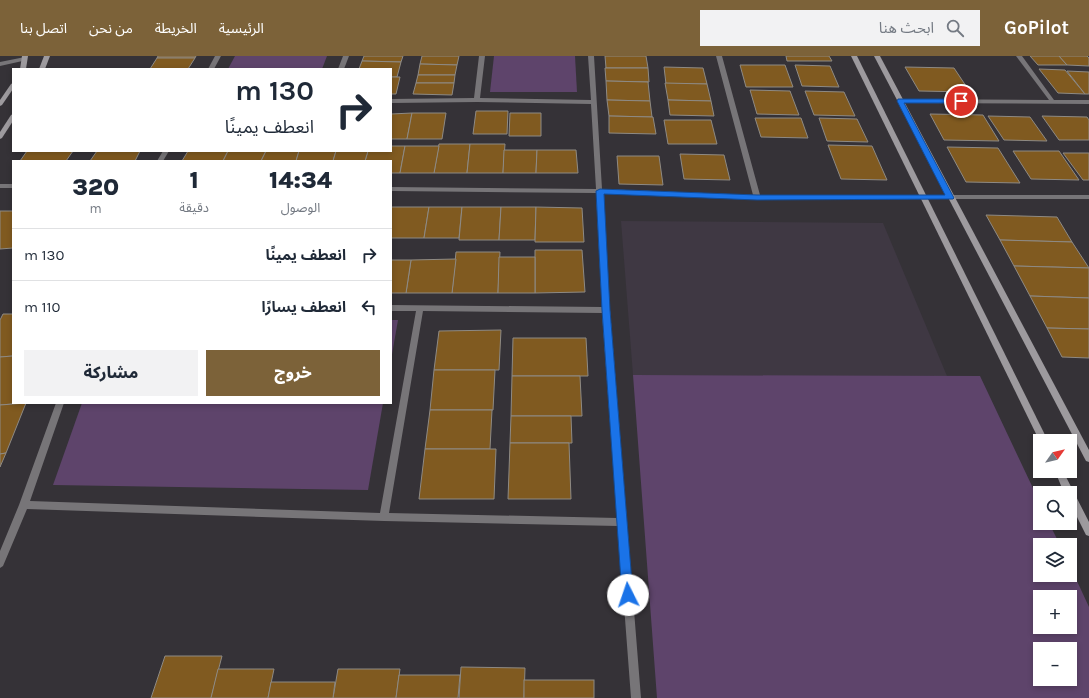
<!DOCTYPE html>
<html lang="ar">
<meta charset="utf-8">
<style>
:root{--surface:#fff;--page:#f2f2f3;--text:#1f2937;--muted:#747a83;--line:#e0e1e3;--accent:#7c6239}
body{margin:0;font-family:Karla,"Noto Sans Arabic",sans-serif;background:var(--page);color:var(--text);direction:rtl;height:100vh;display:flex;flex-direction:column;font-size:15px;white-space:nowrap}
*{box-sizing:border-box;margin:0}
p{font-size:13px;color:var(--muted)}
.icon{flex:none;width:22px;height:22px;fill:none;stroke:currentColor;stroke-width:2;stroke-linecap:round;stroke-linejoin:round}
.map{position:relative;flex:1;overflow:hidden;direction:ltr}
.side{position:absolute;left:12px;top:104px;width:380px;height:244px;display:flex;flex-direction:column;background:var(--surface);border-radius:0px;box-shadow:0 2px 6px #0003;direction:rtl}
.side>*{flex:none}
.top-card{position:absolute;left:12px;top:12px;width:380px;height:84px;border-radius:0px;box-shadow:0 2px 6px #0003;direction:rtl;background:#fff;color:var(--text);overflow:hidden}
.needle{width:26px;rotate:56deg}
.tools{position:absolute;left:1033px;top:378px;display:grid;gap:8px}
.tools a{display:grid;place-items:center;width:44px;height:44px;border-radius:0px;background:var(--surface);box-shadow:0 2px 6px #0003;font-size:20px}
.pin{position:absolute;display:grid;place-items:center;width:34px;height:34px;color:#fff;margin:-17px;border:2px solid #fff;border-radius:50%;box-shadow:0 1px 4px #0007}
.me{position:absolute;width:44px;margin:-22px;rotate:356deg;stroke-linejoin:round;filter:drop-shadow(0 0 3px #0008)}
.turn{display:flex;align-items:center;gap:14px;height:84px;padding:0 12px;font-size:18px}
.turn .icon{width:52px;height:52px;stroke-width:2.5}
.turn b{display:block;font-size:28px;line-height:34px}
.eta{display:flex;justify-content:space-evenly;align-items:center;height:68px;text-align:center}
.eta b{font-size:24px;font-weight:800;line-height:28px}
.action{display:flex;gap:8px;margin-top:auto;padding:8px 12px}
.action a{flex:1;height:46px;border-radius:0px;background:var(--accent);color:#fff;font-size:16px;font-weight:800;line-height:46px;text-align:center}
.action a+a{background:var(--page);color:var(--text)}
ul{padding:0;list-style:none}
li{display:flex;align-items:center;gap:12px;height:52px;padding:0 12px;border-top:1px solid var(--line)}
li div{flex:1}
li b{display:block;font-size:15px}
li em{font-style:normal}
header{display:flex;align-items:center;gap:24px;box-sizing:border-box;height:56px;padding:0 20px;background:var(--accent);color:#fff}
header strong{font-size:19px}
nav{display:flex;gap:22px;margin-inline-start:auto;font-size:14px}
.search{width:280px;height:36px;background:var(--page);display:flex;align-items:center;gap:10px;box-sizing:border-box;padding:0 14px;border-radius:0px;color:var(--muted);font-size:15px}
.map>svg:first-child{display:block}
.built{fill:#3f3843}
.green{fill:#5e446b;fill-rule:evenodd}
.building{fill:#805a20;stroke:#8e8a84}
.lines{fill:none;stroke-linecap:round;stroke-linejoin:round}
.street{fill:#777578;fill-rule:evenodd}
.secondary{fill:#9d9a9e;fill-rule:evenodd}
.route{fill:#1a73e8;stroke:#114b97}
</style>
<header>
<strong>GoPilot</strong>
<div class="search"><svg class="icon" aria-label="search" viewBox="0 0 24 24"><circle cx="10" cy="10" r="6"/><path d="M15 15l6 6"/></svg>ابحث هنا</div>
<nav><a>الرئيسية</a><a>الخريطة</a><a>من نحن</a><a>اتصل بنا</a></nav>
</header>
<div class="map">
<svg width="1089" height="642" viewBox="0 0 1089 642">
<rect width="100%" height="100%" fill="#353237"/>
<path class="built" d="M621 165 883 167 947 320 633 319Z"/>
<g class="green">
<path d="M235 0H327L322 13H228Z"/>
<path d="M494 0H575L577 36H490Z"/>
<path d="M391 264H398L391 304Z"/>
<path d="M633 319 980 320 1040 447V467H1049L1060 489H1040V519H1070V510L1089 551V642H657ZM1040 541H1070V571H1040ZM1040 593H1070V623H1040Z"/>
<path d="M82 347H383L368 434 53 429Z"/>
</g>
<g class="building">
<path d="M158 0H196L195 2H157Z"/>
<path d="M364 0H403L401 6 362 5Z"/>
<path d="M422 0H459L457 9 420 8Z"/>
<path d="M605 0H646L648 12H606Z"/>
<path d="M786 0H829L832 5H787Z"/>
<path d="M1030 0H1059L1067 9H1038Z"/>
<path d="M1059 0H1087L1089 2V10L1067 9Z"/>
<path d="M157 2H195L188 13H150Z"/>
<path d="M362 5 401 6 397 21H391V13H359Z"/>
<path d="M420 8 457 9 455 19H418Z"/>
<path d="M740 9H785L793 31H746Z"/>
<path d="M795 9 830 10 839 31 802 30Z"/>
<path d="M664 11 703 12 707 28H666Z"/>
<path d="M905 11 954 12 970 36 919 35Z"/>
<path d="M605 12H648L649 26 606 25Z"/>
<path d="M1039 13 1065 14 1085 38 1058 37Z"/>
<path d="M1067 15 1089 16V38H1085Z"/>
<path d="M418 19H455L454 27H416Z"/>
<path d="M391 21H400L396 38H391Z"/>
<path d="M606 25 648 26 650 45 607 44Z"/>
<path d="M416 27H454L452 39 413 38Z"/>
<path d="M665 27 707 28 711 45 668 44Z"/>
<path d="M750 34 790 35 799 59 757 58Z"/>
<path d="M805 35 844 36 855 60 814 59Z"/>
<path d="M607 44 650 45 652 61 609 60Z"/>
<path d="M668 44 711 45 714 60 670 59Z"/>
<path d="M476 55H508L507 78H473Z"/>
<path d="M412 57 407 83H391V58Z"/>
<path d="M412 57H446L442 83H407Z"/>
<path d="M510 57H541V80H509Z"/>
<path d="M930 58 983 59 999 85 944 84Z"/>
<path d="M609 60 653 61 656 78 609 77Z"/>
<path d="M988 60 1030 61 1047 85 1004 84Z"/>
<path d="M1042 60 1087 61 1089 64V84H1059Z"/>
<path d="M755 62H801L808 82 761 81Z"/>
<path d="M819 62 857 63 868 86 827 85Z"/>
<path d="M664 64H711L717 88H668Z"/>
<path d="M439 88H470L467 117H434Z"/>
<path d="M470 88H505L503 117H467Z"/>
<path d="M828 89 872 90 887 124 841 123Z"/>
<path d="M391 90H405L400 117H391V105H365L368 95H391Z"/>
<path d="M405 90H439L434 117H400Z"/>
<path d="M947 91 998 92 1020 127 966 126Z"/>
<path d="M504 94H537L536 117H503Z"/>
<path d="M537 94H576L578 117H536Z"/>
<path d="M27 95H73L66 105H20Z"/>
<path d="M97 95H140L135 105H90Z"/>
<path d="M188 95H228L223 105H182Z"/>
<path d="M228 95H266L261 105H223Z"/>
<path d="M266 95H299L296 105H261Z"/>
<path d="M299 95H336L333 105H296Z"/>
<path d="M336 95H368L365 105H333Z"/>
<path d="M1013 95H1059L1079 124 1031 123Z"/>
<path d="M1063 97H1089V124H1083Z"/>
<path d="M680 98 724 99 730 124 684 123Z"/>
<path d="M617 100H659L663 129 619 128Z"/>
<path d="M391 151H429L424 182H391Z"/>
<path d="M429 151H462L459 182H424Z"/>
<path d="M462 151H501L499 184H459Z"/>
<path d="M501 151H536L535 184H499Z"/>
<path d="M536 151 582 152 584 186H535Z"/>
<path d="M0 155H13V192L0 193Z"/>
<path d="M986 159 1057 161 1072 186 1000 184Z"/>
<path d="M1000 184 1072 186 1089 212 1014 210Z"/>
<path d="M535 194H582L585 236 535 237Z"/>
<path d="M456 196H500L498 237H452Z"/>
<path d="M499 201H535V237H498Z"/>
<path d="M456 203 452 237H406L411 204Z"/>
<path d="M391 204H411L406 237H391Z"/>
<path d="M1014 210 1089 212V242L1030 240Z"/>
<path d="M1030 240 1089 242V273L1047 272Z"/>
<path d="M3 258H13V300L0 301V264Z"/>
<path d="M1047 272 1089 273V302L1062 301Z"/>
<path d="M501 274 499 314H434L439 275Z"/>
<path d="M513 282H586L588 320H512Z"/>
<path d="M13 300V347H26L0 349V301Z"/>
<path d="M434 314H495L493 354H430Z"/>
<path d="M512 320H580L582 360H511Z"/>
<path d="M26 347 6 397 0 398V349Z"/>
<path d="M430 354H492L490 393H425Z"/>
<path d="M511 360H571L572 387H510Z"/>
<path d="M510 387H569L571 443H508Z"/>
<path d="M425 393H496L494 443H419Z"/>
<path d="M6 397 0 411V398Z"/>
<path d="M165 600H222L211 642H151Z"/>
<path d="M461 611 525 612 524 642H459Z"/>
<path d="M218 613H274L268 642H211Z"/>
<path d="M338 613H400L396 642H333Z"/>
<path d="M399 619H460L458 642H396Z"/>
<rect x="524" y="624" width="70" height="18"/>
<path d="M271 626H335L333 642H268Z"/>
</g>
<g class="lines">
<g class="street">
<path d="M215 0H221L214 13H208Z"/>
<path d="M343 0H349L344 13H338Z"/>
<path d="M479 0H485L480 42 591 44 588 0H594L602 133 753 139 716 0H722L760 139H1089V143H757L602 137 610 254 641 642H631L618 470 384 465 27 453 3 510 0 512V495L19 449 56 347H64L30 445 380 457 416 255H391V249L602 251 596 137 391 135V131L596 133 591 48 477 46 391 47V43L474 42ZM423 255 602 257 617 462 389 457Z"/>
<path d="M1016 0H1022L1054 44H1089V48L900 47 897 45 900 43 1049 44Z"/>
<path d="M25 1 27 2V4L0 10V6Z"/>
<path d="M163 95H169L163 105H157Z"/>
<rect x="0" y="128" width="13" height="4"/>
</g>
<g class="secondary">
<path d="M22 0H28L26 13H20Z"/>
<path d="M44 0H50L45 13H39Z"/>
<path d="M851 0H857L1048 385 1040 386Z"/>
<path d="M874 0H880L1089 394V406L1086 405Z"/>
<path d="M13 27V33L2 49 0 50V44L11 28Z"/>
<path d="M13 58V65L2 82 0 83V76L11 59Z"/>
<path d="M1055 415H1063L1089 466V480L1086 479 1070 447V437H1064Z"/>
</g>
</g>
<path class="route" d="M898 43H961L964 45 961 47H904L954 142 953 143 757 144 604 138 610 254 633 539 632 543 628 545 624 543 622 539 602 254 596 135 600 133 757 139H945L897 45Z"/>
</svg>
<div class="tools">
<a><svg class="needle" viewBox="-14 -14 28 28"><path d="M0-13l5 13h-10z" fill="#e53935"/><path d="M0 13l5-13h-10z" fill="#747a83"/></svg></a>
<a><svg class="icon" aria-label="search" viewBox="0 0 24 24"><circle cx="10" cy="10" r="6"/><path d="M15 15l6 6"/></svg></a>
<a><svg class="icon" aria-label="layers" viewBox="0 0 24 24"><path d="M12 4l9 5-9 5-9-5zM3 14l9 5 9-5"/></svg></a>
<a>+</a>
<a>−</a>
</div>
<div class="pin" style="left:961px;top:45px;background:#d93025"><svg class="icon" aria-label="arrive" viewBox="0 0 24 24"><path d="M6 21V4h12l-3 4 3 4H6"/></svg></div>
<svg class="me" style="left:628px;top:539px" viewBox="-20 -20 40 40"><circle r="19" fill="#fff"/><path d="M0-13L10 11 0 6-10 11z" fill="#1a73e8"/></svg>
<div class="top-card">
<div class="turn"><svg class="icon" aria-label="right" viewBox="0 0 24 24"><path d="M7 20v-9h11M14 6l5 5-5 5"/></svg><div><b>130 m</b>انعطف يمينًا</div></div>
</div>
<section class="side">
<div class="eta">
<div><b>14:34</b><p>الوصول</p></div>
<div><b>1</b><p>دقيقة</p></div>
<div><b>320</b><p>m</p></div>
</div>
<ul>
<li><svg class="icon" aria-label="right" viewBox="0 0 24 24"><path d="M7 20v-9h11M14 6l5 5-5 5"/></svg><div><b>انعطف يمينًا</b></div><em>130 m</em></li>
<li><svg class="icon" aria-label="left" viewBox="0 0 24 24"><path d="M17 20v-9H6M10 6l-5 5 5 5"/></svg><div><b>انعطف يسارًا</b></div><em>110 m</em></li>
</ul>
<div class="action"><a>خروج</a><a>مشاركة</a></div>
</section>
</div>
